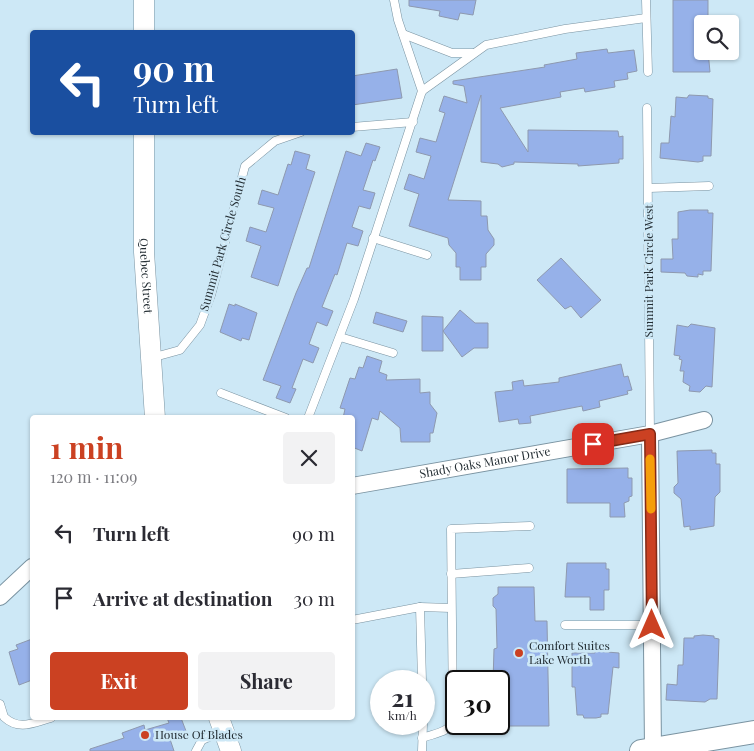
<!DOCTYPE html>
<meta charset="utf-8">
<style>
:root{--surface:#fff;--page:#f2f2f3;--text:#2b2b33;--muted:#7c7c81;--accent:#cb4122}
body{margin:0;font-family:"Playfair Display",serif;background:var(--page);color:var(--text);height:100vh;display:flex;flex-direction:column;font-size:19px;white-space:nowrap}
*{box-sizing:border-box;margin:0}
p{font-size:16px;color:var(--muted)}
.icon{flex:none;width:28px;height:28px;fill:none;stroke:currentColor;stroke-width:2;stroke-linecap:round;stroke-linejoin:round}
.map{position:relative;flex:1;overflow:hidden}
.panel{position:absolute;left:30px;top:415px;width:325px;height:305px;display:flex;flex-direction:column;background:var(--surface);border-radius:5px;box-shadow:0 1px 4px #0004}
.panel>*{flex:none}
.banner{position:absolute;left:30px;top:30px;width:325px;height:105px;border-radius:5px;box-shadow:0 1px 4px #0004;background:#1a4fa0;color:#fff;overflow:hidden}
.buttons{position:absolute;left:694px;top:15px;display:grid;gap:10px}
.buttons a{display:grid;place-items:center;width:45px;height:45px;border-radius:5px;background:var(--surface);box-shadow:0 1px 4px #0004;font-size:25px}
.speed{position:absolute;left:370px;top:670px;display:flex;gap:10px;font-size:25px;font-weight:700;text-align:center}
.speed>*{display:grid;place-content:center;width:65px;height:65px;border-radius:50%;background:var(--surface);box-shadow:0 1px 4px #0004;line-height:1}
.speed small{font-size:12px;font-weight:400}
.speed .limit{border:2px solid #111;border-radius:8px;background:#fff;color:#111}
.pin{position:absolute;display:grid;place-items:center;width:42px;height:42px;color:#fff;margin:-21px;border-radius:10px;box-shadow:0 2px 8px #0006}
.me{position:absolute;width:55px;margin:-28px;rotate:0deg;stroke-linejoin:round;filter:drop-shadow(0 0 4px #0008)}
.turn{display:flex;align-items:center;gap:18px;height:105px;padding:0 20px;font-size:22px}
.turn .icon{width:65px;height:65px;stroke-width:2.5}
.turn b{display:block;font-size:35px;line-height:42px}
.round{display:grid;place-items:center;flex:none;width:52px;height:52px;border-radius:5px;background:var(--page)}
.summary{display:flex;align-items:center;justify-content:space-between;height:85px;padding:0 20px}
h1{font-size:30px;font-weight:700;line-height:38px;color:var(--accent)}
.primary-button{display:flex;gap:10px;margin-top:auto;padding:10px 20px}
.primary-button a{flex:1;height:58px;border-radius:5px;background:var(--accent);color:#fff;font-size:20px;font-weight:700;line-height:58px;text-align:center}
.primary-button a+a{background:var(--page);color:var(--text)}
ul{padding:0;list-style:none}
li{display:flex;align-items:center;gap:15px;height:65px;padding:0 20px}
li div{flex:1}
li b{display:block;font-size:19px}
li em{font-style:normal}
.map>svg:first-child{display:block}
.building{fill:#96b1e9;stroke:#8e99af}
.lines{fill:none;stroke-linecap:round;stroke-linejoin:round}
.service-casing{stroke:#7a93a1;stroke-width:9}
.minor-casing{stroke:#7a93a1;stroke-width:18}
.tertiary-casing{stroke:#7a93a1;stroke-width:21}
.secondary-casing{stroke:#7a93a1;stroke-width:24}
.service{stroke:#fff;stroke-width:8}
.minor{stroke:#fff;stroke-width:16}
.tertiary{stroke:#fff;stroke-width:20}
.secondary{stroke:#fff;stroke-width:22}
.route-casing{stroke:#842a16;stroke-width:12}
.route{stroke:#cb4122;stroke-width:9}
.slow{stroke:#f59e0b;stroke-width:9}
.poi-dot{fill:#cb4122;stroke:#cde8f6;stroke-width:2}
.labels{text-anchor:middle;stroke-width:5;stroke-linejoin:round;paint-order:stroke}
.street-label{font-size:12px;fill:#232d33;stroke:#cde8f6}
.poi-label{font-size:12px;fill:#232d33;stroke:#cde8f6;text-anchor:start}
</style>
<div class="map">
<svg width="754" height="751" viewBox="0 0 754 751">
<rect width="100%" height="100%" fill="#cde8f6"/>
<g class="building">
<path d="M409 0H476L473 15 460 13 458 20 439 16 440 11 409 6Z"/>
<path d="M673 0H708V24H702V51H708L710 72H673Z"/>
<path d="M607 49 608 53 634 50 637 71 627 73 628 79 614 81 615 87 585 92 584 88 560 92 561 97 500 108 528 152V130L618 131 619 137 623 136V159H619V163L578 166V164L514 162V164L502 167 498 164 481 162V95L448 200 481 201V216H487L488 230 494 239V245L486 254V267H481V280H460V267H456V253L449 245 448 238 409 226 419 194 404 189 409 174 424 179 431 156 416 152 420 138 436 142 445 113 439 111 444 96 467 103 464 86 453 84V81L545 67 544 65 577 59 576 53Z"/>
<path d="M397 69 402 98 352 105V76Z"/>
<path d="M689 95 708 96V98L713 99 711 156H703V161L698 162 660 158 661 143H669L671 116 675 117 676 97 687 98Z"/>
<path d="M366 143 380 147 375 161 373 160 363 190 375 193 370 209 359 206 352 227 363 231 358 246 347 243 337 275 335 274 322 307 333 311 327 326 317 322 309 344 319 348 313 363 303 359 292 388 296 389 290 403 276 398 281 386 263 380 296 293 307 268H309L346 151 361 156Z"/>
<path d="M295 151 310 155 306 169 315 172 278 286 251 277 261 246 246 241 250 227 266 232 274 208 258 204 262 190 278 195 288 164 291 165Z"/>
<path d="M690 210H708V213H713L711 271H703V275L698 274V277L687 276 685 273 661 272V259H673L672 239H678V212Z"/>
<path d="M561 258 601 300 581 318 571 306 565 309 537 280Z"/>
<path d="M229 304 235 306V304L257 313 249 340 242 338 241 341 220 332Z"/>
<path d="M460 310 475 323H488V348H474L462 357 443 331Z"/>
<path d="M376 312 407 321 403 332 373 323Z"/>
<path d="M422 316 443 317V351H422Z"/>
<path d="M691 324 715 328 712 387 706 386 700 392 689 391 690 386 683 382 684 371H680L682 360 679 359 680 356 674 355 677 325 688 327Z"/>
<path d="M367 356 382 361 379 372 387 375 386 380 420 379V393L430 392V404L437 413 433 433H430V442H401L400 428 380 411 378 420 372 418 362 451 352 447V418H343L345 409 340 408 350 378 355 379 359 367 363 368Z"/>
<path d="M621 364 624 377 628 376 632 390 627 391 628 394 599 401 600 407 583 411 582 406 530 416 531 423 519 424 518 419 499 422 495 392 513 390 512 382 523 380 524 386 559 382V378Z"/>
<path d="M712 450V453H716V464H720V492L715 497 714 526 690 530V526L684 527 681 499 674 493V487L678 483 677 451Z"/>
<path d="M628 468V478H632V496L629 497V501L624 503 625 517H610V503H567V469Z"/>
<path d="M567 563H606V569H609V590H604V610H590V597H565Z"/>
<path d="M498 587H534L535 621H547L549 726H499V681H493L494 649 497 648 496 609 493 606V598L498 594Z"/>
<path d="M703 635 714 636V638L719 639 717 699H710L705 702 666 700 667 684 677 685 678 665H683L684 638H694V636Z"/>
<path d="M32 639V680L19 685 9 652 18 649 16 645Z"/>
<path d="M595 651 619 653V668L613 667 608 714H601V717L596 718H584L583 715H577L575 687H572V653H595Z"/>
<path d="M167 718H181L186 731 169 736 174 751H90V749L124 738 122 733 144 725 145 730 169 723Z"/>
</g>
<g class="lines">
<defs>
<g id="service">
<path d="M394 0 398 20 422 91"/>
<path d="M646 0 648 72"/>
<path d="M403 34 452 53H473"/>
<path d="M647 108 650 434"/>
<path d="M352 127 413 122"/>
<path d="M649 188 709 186"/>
<path d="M373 238 427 255"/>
<path d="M340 337 393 353"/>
<path d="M151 358 180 350 200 325 211 295 245 166 275 141 301 132"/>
<path d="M221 393 286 418"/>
<path d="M308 418 354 299 422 91 486 45 565 29 646 18"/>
<path d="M451 574 529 568"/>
<path d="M420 607 451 608"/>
<path d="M352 620 420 607 422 681"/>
<path d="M565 625H652"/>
<path d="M0 704 4 717C19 731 33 723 51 718"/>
<path d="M422 738C435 733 451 733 453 718L451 529 530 526"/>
<path d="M196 751 202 740 223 731"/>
<path d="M422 751 423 724"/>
</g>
<g id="minor">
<path d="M650 434 653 749"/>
<path id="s1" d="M352 486 650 434 704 420"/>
<path d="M0 597 32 567"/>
</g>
<g id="tertiary">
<path d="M144 0V32"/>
<path id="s2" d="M144 132V252L155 418"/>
<path d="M219 718 231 751"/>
</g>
<path id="secondary" d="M641 751 754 732"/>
</defs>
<use href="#service" class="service-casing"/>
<use href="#minor" class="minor-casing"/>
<use href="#tertiary" class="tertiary-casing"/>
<use href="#secondary" class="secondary-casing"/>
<use href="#service" class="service"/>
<use href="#minor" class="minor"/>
<use href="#tertiary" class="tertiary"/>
<use href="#secondary" class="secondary"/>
</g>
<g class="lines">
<defs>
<path id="route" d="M593 444 650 434 652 625"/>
</defs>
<use href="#route" class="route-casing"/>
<use href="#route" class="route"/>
<path class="slow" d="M650 459 651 509"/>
</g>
<g class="poi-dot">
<circle cx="519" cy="653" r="5"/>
<circle cx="145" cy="735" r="5"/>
</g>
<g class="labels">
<g class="street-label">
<text transform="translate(223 244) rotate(-74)" y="4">Summit Park Circle South</text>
<text transform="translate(649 271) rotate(-90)" y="4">Summit Park Circle West</text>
<text dy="4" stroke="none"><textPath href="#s2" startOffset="144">Quebec Street</textPath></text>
<text dy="4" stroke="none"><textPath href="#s1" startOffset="135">Shady Oaks Manor Drive</textPath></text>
</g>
<g class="poi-label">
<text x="529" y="650">Comfort Suites<tspan x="529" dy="14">Lake Worth</tspan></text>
<text x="155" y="739">House Of Blades</text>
</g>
</g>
</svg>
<div class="buttons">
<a><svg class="icon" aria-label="search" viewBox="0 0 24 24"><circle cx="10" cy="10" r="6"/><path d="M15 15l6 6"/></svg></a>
</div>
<div class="speed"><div>21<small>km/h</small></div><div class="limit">30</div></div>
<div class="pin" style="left:593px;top:444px;background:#d93025"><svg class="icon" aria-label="arrive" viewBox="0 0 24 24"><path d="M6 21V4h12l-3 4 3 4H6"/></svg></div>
<svg class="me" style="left:652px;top:625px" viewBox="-20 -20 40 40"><path d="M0-17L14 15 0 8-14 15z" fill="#cb4122" stroke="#fff" stroke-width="4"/></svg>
<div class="banner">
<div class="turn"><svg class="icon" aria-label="left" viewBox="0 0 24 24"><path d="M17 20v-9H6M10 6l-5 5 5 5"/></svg><div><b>90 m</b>Turn left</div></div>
</div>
<section class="panel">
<div class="summary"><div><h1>1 min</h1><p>120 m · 11:09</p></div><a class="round"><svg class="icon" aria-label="close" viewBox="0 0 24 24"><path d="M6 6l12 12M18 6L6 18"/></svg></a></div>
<ul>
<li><svg class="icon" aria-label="left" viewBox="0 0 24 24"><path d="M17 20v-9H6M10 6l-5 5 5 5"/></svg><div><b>Turn left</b></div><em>90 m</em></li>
<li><svg class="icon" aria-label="arrive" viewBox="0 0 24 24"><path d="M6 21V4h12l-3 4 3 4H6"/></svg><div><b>Arrive at destination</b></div><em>30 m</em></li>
</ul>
<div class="primary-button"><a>Exit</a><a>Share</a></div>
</section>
</div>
